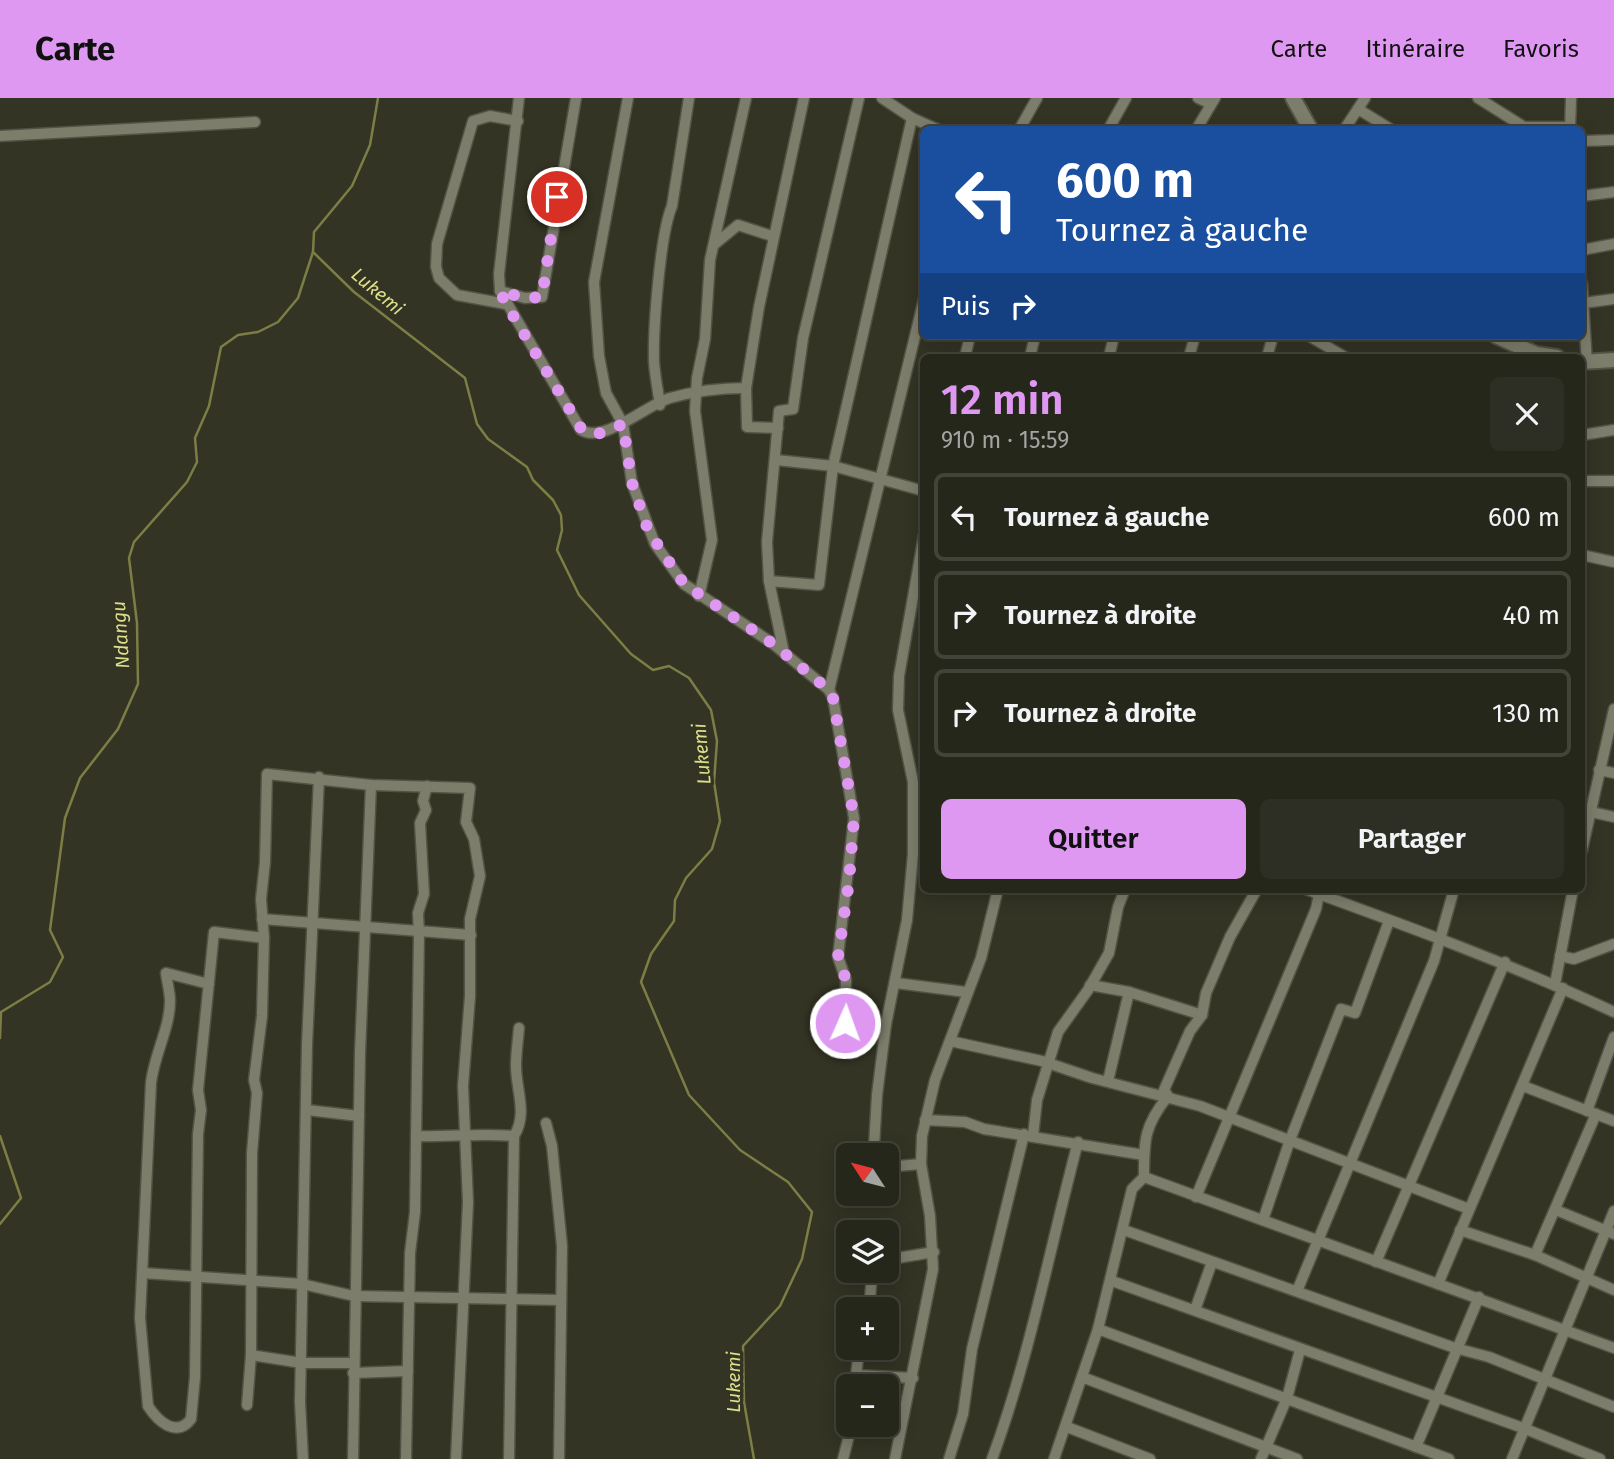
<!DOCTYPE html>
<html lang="fr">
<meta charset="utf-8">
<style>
:root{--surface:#26271b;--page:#2e2f24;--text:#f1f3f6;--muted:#a4a5a3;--line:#42443a;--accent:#df98f2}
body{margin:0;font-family:"Fira Sans",sans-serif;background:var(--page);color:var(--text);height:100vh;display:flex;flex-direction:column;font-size:26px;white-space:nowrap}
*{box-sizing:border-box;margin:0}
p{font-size:23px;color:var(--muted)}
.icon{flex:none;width:38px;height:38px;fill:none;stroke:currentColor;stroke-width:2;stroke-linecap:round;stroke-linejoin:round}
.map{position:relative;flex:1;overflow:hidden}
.sheet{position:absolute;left:920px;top:256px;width:665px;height:539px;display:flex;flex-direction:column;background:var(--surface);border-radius:10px;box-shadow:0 4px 18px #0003,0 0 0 2px var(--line)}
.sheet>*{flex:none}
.guide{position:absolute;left:920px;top:28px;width:665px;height:214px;border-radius:10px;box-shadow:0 4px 18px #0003,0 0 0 2px var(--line);background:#1a4fa0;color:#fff;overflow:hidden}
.needle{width:46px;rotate:306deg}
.tools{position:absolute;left:836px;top:1045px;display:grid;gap:14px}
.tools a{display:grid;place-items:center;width:63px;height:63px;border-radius:10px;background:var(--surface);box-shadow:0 4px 18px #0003,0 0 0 2px var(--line);font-size:35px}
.pin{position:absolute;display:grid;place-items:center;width:60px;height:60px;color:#fff;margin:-30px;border:4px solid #fff;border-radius:50%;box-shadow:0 2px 7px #0007}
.me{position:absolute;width:77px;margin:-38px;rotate:2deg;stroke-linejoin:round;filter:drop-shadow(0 0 5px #0008)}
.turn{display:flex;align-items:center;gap:24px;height:147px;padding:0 21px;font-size:32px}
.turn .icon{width:91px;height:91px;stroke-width:2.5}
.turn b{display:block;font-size:49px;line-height:60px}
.then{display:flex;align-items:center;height:66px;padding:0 21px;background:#0003;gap:14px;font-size:26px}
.round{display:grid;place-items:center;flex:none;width:74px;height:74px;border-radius:10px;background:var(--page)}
.overview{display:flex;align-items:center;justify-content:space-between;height:119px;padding:0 21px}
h1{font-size:42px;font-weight:600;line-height:52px;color:var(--accent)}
.action{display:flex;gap:14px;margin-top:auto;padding:14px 21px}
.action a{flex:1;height:80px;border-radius:10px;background:var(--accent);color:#111;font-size:28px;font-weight:600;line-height:80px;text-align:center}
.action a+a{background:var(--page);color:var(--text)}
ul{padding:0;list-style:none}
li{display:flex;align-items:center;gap:21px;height:88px;margin:0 14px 10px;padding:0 7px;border:4px solid var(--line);border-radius:10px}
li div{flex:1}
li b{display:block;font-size:26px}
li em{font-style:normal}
header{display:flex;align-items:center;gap:42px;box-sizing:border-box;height:98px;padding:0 35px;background:var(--accent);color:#111}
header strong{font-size:33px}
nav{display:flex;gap:38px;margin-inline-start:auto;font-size:24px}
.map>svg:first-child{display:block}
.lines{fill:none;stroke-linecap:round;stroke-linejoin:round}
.stream{stroke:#7d7e45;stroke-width:2.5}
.street-casing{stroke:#525245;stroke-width:13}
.secondary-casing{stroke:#525245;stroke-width:18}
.street{stroke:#7c7d6b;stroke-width:10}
.secondary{stroke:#7c7d6b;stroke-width:14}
.route{stroke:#df98f2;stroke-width:12;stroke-dasharray:0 21.6}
.labels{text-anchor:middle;stroke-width:7;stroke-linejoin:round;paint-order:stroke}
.water-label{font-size:19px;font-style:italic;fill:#dedf8a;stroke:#333424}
</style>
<header>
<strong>Carte</strong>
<nav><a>Carte</a><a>Itinéraire</a><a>Favoris</a></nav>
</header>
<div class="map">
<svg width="1614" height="1361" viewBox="0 0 1614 1361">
<rect width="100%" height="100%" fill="#333424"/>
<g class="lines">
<g class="stream">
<path d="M313 154 354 194 465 280 477 326 488 341 527 369 533 382 553 402 561 417 562 432 557 452 579 497 631 556 653 572 669 568 689 580 711 612 717 643 714 684 720 723 712 751 686 780 675 802 674 823 651 856 641 884 689 997 740 1052 788 1084 812 1114 802 1161 780 1208 743 1248 744 1304 754 1361"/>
<path d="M0 940 1 914 50 884 63 859 50 832 65 720 80 680 118 631 138 586 137 525 129 460 134 444 187 384 197 364 195 340 209 308 221 249 238 237 258 234 278 224 298 200 313 154 314 134 352 88 370 47 378 0"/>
<path d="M0 1038 21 1100 0 1126"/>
</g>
<defs>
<g id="street">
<path d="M519 0 499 176 500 193 581 332C604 346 646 307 670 300 695 293 720 290 746 290"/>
<path d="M628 0 594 184 599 258 606 295 623 326 632 385 655 446 684 486 772 545 829 592 833 600 854 720 838 859 846 882 845 925 886 926"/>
<path d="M882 0 912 20 939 32"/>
<path d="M1198 0 1211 6"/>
<path d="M1478 0 1524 29H1570"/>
<path d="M1358 11 1392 32"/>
<path d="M1019 32 1037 0"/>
<path d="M1108 32 1126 0"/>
<path d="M1196 32 1215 0"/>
<path d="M1344 32 1365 0"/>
<path d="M1570 32 1571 0"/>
<path d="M0 38 255 24"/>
<path d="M1582 43 1614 42"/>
<path d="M1582 98 1614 94"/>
<path d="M715 146 738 127 772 138"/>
<path d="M1582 152 1614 146"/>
<path d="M1582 186 1587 265"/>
<path d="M500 193 525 200 542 199 576 0"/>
<path d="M1583 205 1614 201"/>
<path d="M506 206 457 197 439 180 436 169 437 146 473 23 490 18 518 23"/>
<path d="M1309 238 1345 259"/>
<path d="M965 259 970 238"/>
<path d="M1030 259 1035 238"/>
<path d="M1109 259 1114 238"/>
<path d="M1189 259 1195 238"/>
<path d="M1267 259 1273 238"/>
<path d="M660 307C658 293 655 278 654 264 653 232 660 136 672 108L689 0"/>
<path d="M778 330 747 329 746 290 759 209 804 0"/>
<path d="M1582 337 1614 332"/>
<path d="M776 362 833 368 924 393"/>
<path d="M1582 383H1614"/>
<path d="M1582 457 1614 464"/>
<path d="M769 483 819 487 833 368 912 20"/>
<path d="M699 498 712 442 695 313 697 280 705 241 710 162 746 0"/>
<path d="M784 555 769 483 767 444 779 313 793 311 803 240 859 0"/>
<path d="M829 592 924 201"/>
<path d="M1599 672 1614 675"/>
<path d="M1582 712 1614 719"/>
<path d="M1582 752 1614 611"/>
<path d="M1305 791C1410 829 1513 867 1614 914"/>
<path d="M262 821 471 837"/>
<path d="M1560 858 1574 861 1614 846"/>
<path d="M896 885 966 894"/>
<path d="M209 886 166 875C167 884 170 894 170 903 170 930 154 957 151 985L140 1220 148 1308C157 1322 176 1341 191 1321L195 1279 198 1036 201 1012 198 992 214 834 264 840"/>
<path d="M1555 886 1573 791"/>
<path d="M1090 887 1129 894 1202 917"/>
<path d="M950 943 1042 963 1092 980 1200 1008 1469 1111"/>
<path d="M1108 983 1129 894"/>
<path d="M1523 988 1614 1023"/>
<path d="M307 1012 359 1018"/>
<path d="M1587 1013 1614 939"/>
<path d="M925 1022 965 1024 984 1031 1144 1057"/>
<path d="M546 1025 552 1048 562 1148 559 1361"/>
<path d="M416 1038C449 1039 481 1035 514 1038"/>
<path d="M1033 1038 1037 1002 1058 934 1088 892 1109 855 1118 809 1125 791"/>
<path d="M882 1057 874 1049 877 997 886 926 907 822 913 756V684L898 612 899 578 924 437"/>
<path d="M887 1063 898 1068 921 1066"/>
<path d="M1144 1079 1614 1250"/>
<path d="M1196 1099 1316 811 1319 796"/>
<path d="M1556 1112 1614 1136"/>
<path d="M1263 1122 1290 1042 1341 911 1355 915 1389 823"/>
<path d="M1124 1132 1455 1250 1489 1259 1614 1309"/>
<path d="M1460 1132 1535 1157 1614 1192"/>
<path d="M1535 1157 1596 1016"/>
<path d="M1376 1164 1505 864"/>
<path d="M887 1165 891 1161 934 1154"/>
<path d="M143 1175 302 1186 354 1198 560 1202"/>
<path d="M1112 1183 1523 1330 1600 1361"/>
<path d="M1438 1186 1563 890"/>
<path d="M1297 1193 1434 863 1454 791"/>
<path d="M869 1211 872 1178 878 1172"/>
<path d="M1195 1212 1212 1164"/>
<path d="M1098 1231 1449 1361"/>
<path d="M251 1257 302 1265H353"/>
<path d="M353 1275 408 1273"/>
<path d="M856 1277 913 1280"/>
<path d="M1082 1279 1297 1361"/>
<path d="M855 1288 859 1250"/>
<path d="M247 1307 251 1257 252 1055 257 995 254 982 262 918 264 840 261 801 265 764 267 676 371 687 470 690 466 724 474 741 480 778 470 821V898L463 988 468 1104 456 1361"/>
<path d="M1067 1329 1150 1361"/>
<path d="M1416 1349 1479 1199"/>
<path d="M303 1361 300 1304 307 947 319 679"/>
<path d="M353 1361 360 955 371 687"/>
<path d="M406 1361 410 1155 415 1114 419 835 418 815 424 796 420 725 426 712 423 703 427 688"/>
<path d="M509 1361 514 1038C528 1016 516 992 516 968 516 955 518 942 519 930"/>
<path d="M843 1361 852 1326"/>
<path d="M895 1361 933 1171 930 1118 921 1066 922 1038 935 982 981 860 998 791"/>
<path d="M949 1361 963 1316 972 1251 1024 1036"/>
<path d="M992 1361C1030 1258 1050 1149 1078 1044"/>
<path d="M1054 1361 1098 1231 1132 1091 1144 1079C1144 1042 1144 1028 1168 998L1164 992 1190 933 1202 917 1206 895 1230 839 1257 791"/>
<path d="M1261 1361 1287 1300 1300 1252"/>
<path d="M1512 1361 1614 1113"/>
</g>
<g id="secondary">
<path d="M1293 0 1311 32"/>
<path d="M1496 238 1536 256 1557 259"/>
<path d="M1582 264 1614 262"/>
</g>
</defs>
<use href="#street" class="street-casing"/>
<use href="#secondary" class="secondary-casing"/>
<use href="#street" class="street"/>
<use href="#secondary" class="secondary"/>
</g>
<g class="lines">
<path class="route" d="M557 99 542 199 525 200 500 193 506 206 582 332C596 341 608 332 623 326L632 385 648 432 684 486 772 545 829 592 833 600 854 720 849 784 838 859 846 882 845 925"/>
</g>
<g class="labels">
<g class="water-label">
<text transform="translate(378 193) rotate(40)" y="7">Lukemi</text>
<text transform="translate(120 537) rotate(-94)" y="7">Ndangu</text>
<text transform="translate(701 656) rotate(-95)" y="7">Lukemi</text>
<text transform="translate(733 1284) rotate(-90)" y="7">Lukemi</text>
</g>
</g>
</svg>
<div class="tools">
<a><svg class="needle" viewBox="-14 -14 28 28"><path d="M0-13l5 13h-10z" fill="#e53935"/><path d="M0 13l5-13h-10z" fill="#a4a5a3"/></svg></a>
<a><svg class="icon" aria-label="layers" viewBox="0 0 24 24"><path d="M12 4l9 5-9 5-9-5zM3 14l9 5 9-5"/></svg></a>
<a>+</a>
<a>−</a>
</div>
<div class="pin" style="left:557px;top:99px;background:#d93025"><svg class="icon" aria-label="arrive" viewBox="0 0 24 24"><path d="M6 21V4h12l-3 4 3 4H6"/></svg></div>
<svg class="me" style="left:845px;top:925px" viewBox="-20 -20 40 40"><circle r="17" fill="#df98f2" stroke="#fff" stroke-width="3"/><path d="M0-11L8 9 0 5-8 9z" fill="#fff"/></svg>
<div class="guide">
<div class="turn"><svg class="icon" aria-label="left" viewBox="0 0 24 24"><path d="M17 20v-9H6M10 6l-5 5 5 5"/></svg><div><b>600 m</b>Tournez à gauche</div></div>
<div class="then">Puis<svg class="icon" aria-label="right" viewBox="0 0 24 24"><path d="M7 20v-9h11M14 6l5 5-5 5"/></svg></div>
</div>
<section class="sheet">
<div class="overview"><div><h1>12 min</h1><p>910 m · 15:59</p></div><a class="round"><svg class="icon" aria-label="close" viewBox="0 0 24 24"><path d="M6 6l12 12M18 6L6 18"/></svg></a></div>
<ul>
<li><svg class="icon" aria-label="left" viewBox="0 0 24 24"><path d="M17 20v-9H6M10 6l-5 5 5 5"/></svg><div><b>Tournez à gauche</b></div><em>600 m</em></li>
<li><svg class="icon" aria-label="right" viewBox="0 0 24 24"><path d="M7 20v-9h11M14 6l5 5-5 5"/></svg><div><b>Tournez à droite</b></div><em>40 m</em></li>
<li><svg class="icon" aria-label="right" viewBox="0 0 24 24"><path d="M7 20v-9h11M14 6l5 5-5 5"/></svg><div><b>Tournez à droite</b></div><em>130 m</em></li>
</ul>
<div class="action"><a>Quitter</a><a>Partager</a></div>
</section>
</div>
